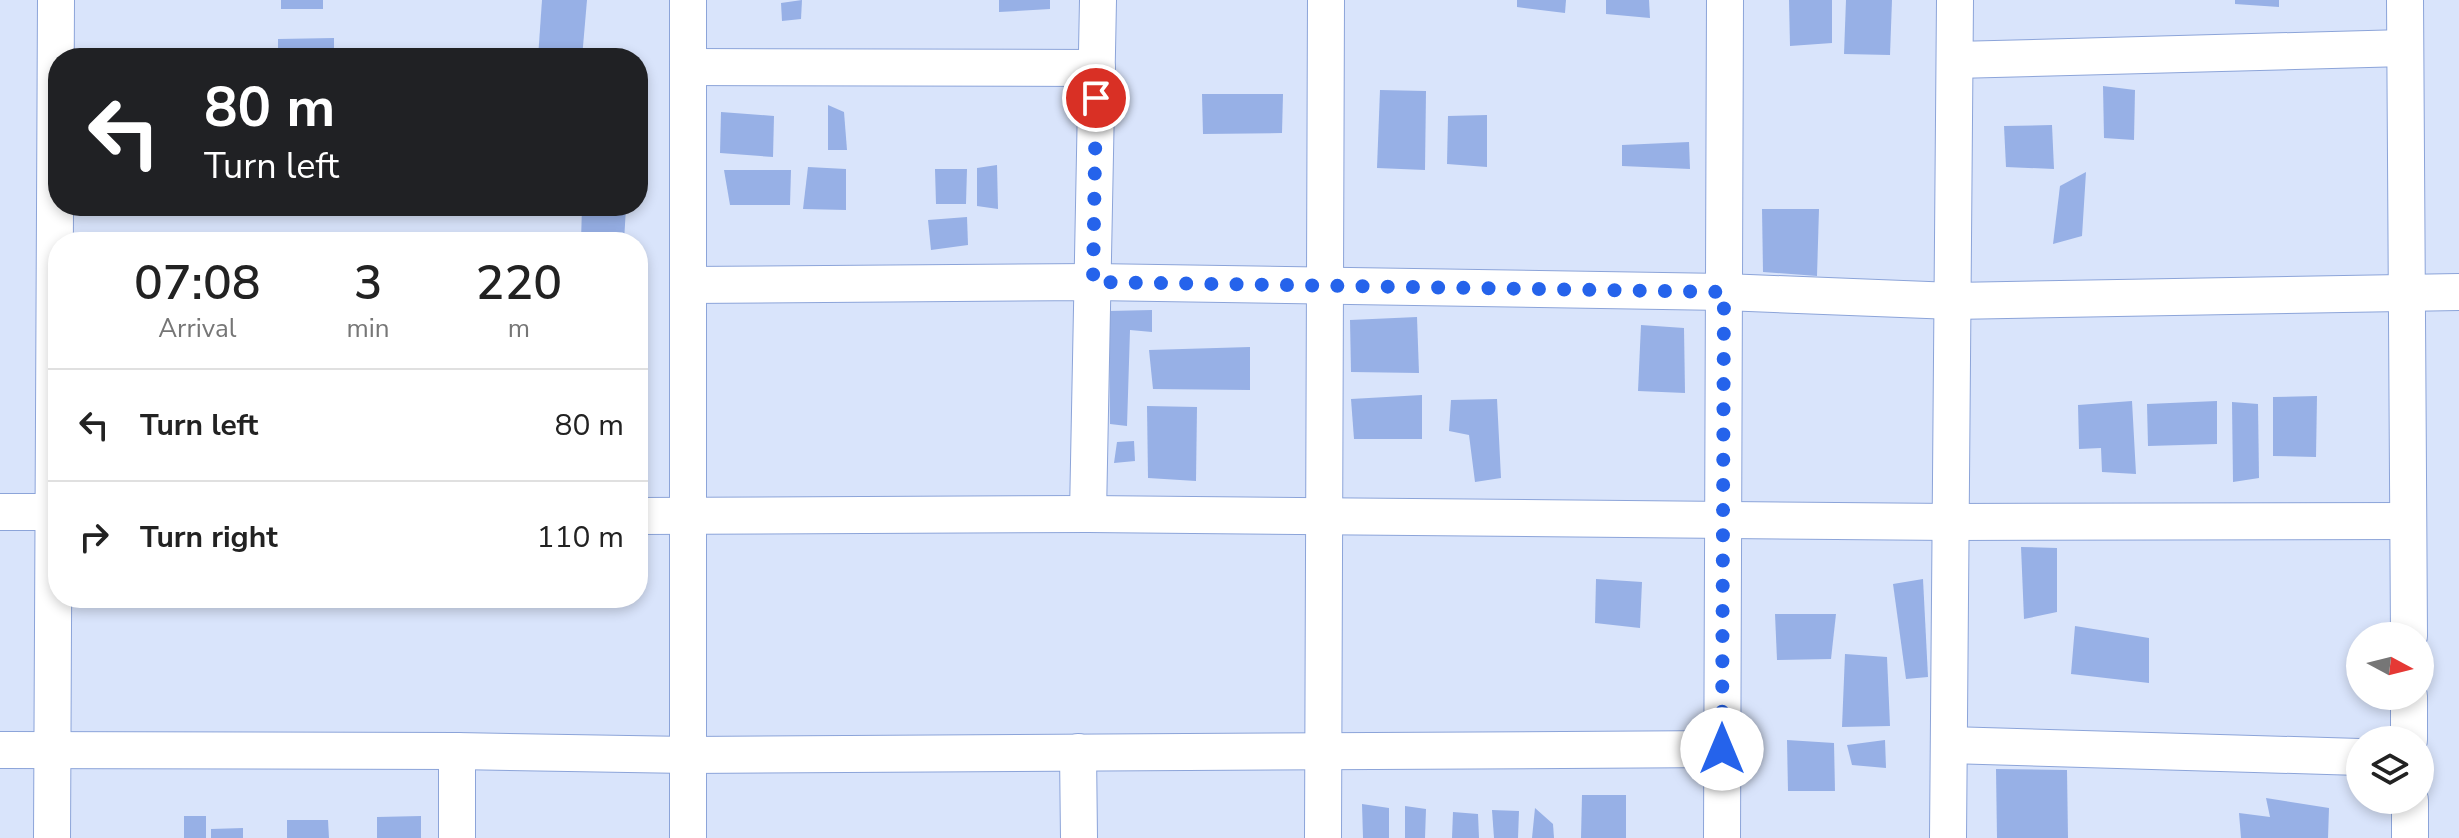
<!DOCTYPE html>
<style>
:root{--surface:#fff;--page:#f6f6f6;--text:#222;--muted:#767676;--line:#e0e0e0}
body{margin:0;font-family:"Nunito Sans",sans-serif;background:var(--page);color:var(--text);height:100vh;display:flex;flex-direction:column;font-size:30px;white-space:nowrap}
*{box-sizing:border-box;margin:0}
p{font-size:26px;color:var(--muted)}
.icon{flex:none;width:44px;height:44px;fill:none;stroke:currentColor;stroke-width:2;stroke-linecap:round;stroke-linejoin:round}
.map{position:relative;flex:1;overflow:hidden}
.panel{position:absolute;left:48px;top:232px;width:600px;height:376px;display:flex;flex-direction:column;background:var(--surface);border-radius:32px;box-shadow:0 4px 12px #0003}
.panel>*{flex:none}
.top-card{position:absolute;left:48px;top:48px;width:600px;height:168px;border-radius:32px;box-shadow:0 4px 12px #0003;background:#202124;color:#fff;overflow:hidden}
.needle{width:52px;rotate:97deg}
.controls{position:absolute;left:2346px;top:622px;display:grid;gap:16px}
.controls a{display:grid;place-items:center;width:88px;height:88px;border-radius:50%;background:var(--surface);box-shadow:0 4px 12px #0003;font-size:40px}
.pin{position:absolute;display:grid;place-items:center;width:68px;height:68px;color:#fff;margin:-34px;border:4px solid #fff;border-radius:50%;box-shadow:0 2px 8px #0007}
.me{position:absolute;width:88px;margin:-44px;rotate:0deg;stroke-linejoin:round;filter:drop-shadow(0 0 6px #0008)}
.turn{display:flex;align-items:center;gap:28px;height:168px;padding:0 24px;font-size:36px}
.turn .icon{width:104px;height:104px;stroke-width:2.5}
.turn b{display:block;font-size:56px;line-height:68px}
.eta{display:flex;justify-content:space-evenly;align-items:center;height:136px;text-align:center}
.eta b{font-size:48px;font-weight:600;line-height:56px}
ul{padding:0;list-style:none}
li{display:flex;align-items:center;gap:24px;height:112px;padding:0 24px;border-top:2px solid var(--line)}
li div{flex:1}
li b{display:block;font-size:30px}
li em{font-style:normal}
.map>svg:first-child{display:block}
.building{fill:#97b0e6}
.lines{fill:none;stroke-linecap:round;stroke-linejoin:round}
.minor-casing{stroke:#8ca4d9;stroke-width:38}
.minor{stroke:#fff;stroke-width:36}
.route{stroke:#2563eb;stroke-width:14;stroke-dasharray:0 25.2}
</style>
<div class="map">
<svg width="2459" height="838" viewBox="0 0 2459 838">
<rect width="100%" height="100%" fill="#d9e4fb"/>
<g class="building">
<rect x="281" y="0" width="42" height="9"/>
<path d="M542 0H587L582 58H538Z"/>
<path d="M802 0 801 19 782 21 781 3Z"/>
<path d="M999 0H1050V9L999 12Z"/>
<path d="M1517 0H1566L1565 13 1517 7Z"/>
<path d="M1606 0H1649L1650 18 1606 14Z"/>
<path d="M1789 0H1832V43L1790 46Z"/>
<path d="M1846 0H1892L1890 55 1844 54Z"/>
<path d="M2235 0H2279V7L2235 4Z"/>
<path d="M334 38V58H278V39Z"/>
<path d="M2103 86 2135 90 2134 140 2104 138Z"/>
<path d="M1380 90 1426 91 1425 170 1377 168Z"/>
<path d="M1202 94H1283L1282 133 1203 134Z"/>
<path d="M828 105 844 112 847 150H828Z"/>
<path d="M721 112 774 116 773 157 720 153Z"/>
<path d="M1487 115V167L1447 164 1448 116Z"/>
<path d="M2052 125 2054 169 2006 167 2004 126Z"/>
<path d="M1689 142 1690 169 1622 166V145Z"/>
<path d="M997 165 998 209 977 206V168Z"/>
<path d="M808 167 846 169V210L803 209Z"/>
<path d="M935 169H967L966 204H936Z"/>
<path d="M724 170H791L790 205H730Z"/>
<path d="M2086 172 2082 236 2053 244 2060 186Z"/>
<path d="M582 206 626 207 624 242H581Z"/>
<path d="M1762 209H1819L1817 276 1763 272Z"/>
<path d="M967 217 968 245 931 250 928 220Z"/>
<path d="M1152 310V332L1130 330 1127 426 1110 424 1109 311Z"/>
<path d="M1417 317 1419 373 1351 372 1350 320Z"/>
<path d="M1641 325 1684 328 1685 393 1638 391Z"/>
<path d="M1250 347V390L1153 389 1149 350Z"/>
<path d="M1422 395V439H1354L1351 399Z"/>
<path d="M2317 396 2316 457 2273 456V397Z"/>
<path d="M1497 399 1501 478 1475 482 1469 435 1449 431 1451 400Z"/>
<path d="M2132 401 2136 474 2102 472 2101 448 2079 449 2078 405Z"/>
<path d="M2217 401V444L2148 446 2147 404Z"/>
<path d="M2232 402 2258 404 2259 478 2233 482Z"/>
<path d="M1147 406 1197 407 1196 481 1148 478Z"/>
<path d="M1134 441 1135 461 1114 463 1117 442Z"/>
<path d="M2021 547 2057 548V612L2024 619Z"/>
<path d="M1596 579 1642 582 1640 628 1595 623Z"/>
<path d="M1923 579 1928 677 1906 679 1893 584Z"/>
<path d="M1775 614H1836L1831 659 1777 660Z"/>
<path d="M2075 626 2149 638V683L2071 674Z"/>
<path d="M1845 654 1887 657 1890 726 1842 727Z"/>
<path d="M1787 740 1834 743 1835 791H1788Z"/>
<path d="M1885 740 1886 768 1852 765 1847 745Z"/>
<path d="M1996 769 2067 770 2068 838H1997Z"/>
<path d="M1582 795H1626V838H1581Z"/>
<path d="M2266 798 2329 808 2328 838H2241L2239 813 2270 817Z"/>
<path d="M1362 804 1389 808V838H1363Z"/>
<path d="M1405 806 1426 809 1425 838H1405Z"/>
<path d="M1535 808 1553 824 1554 838H1532Z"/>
<path d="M1492 810 1519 811 1518 838H1494Z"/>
<path d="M1453 812 1478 814 1479 838H1452Z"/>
<rect x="184" y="816" width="22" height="22"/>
<path d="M421 816V838H377V817Z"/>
<path d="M287 820H328L329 838H287Z"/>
<path d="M243 828V838H211V829Z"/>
</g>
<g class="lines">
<defs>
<g id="minor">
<path d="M688 0V838"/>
<path d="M2405 0 2409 636"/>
<path d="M1955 60 2405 48"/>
<path d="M688 67 1097 68"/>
<path d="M688 285 1093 282 1724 292 1953 301 2459 292"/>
<path d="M0 512H58"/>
<path d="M1088 514 1098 0"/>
<path d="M638 516 1088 514 1951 522 2408 521"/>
<path d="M2409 696V740"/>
<path d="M1949 745 2360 757"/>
<path d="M0 750 457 751 688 755 1722 749"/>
<path d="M1078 752 1079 838"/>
<path d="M2410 800V838"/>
<path d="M52 838 56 0"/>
<path d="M457 838V751"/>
<path d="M1323 838 1326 0"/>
<path d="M1722 838 1725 0"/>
<path d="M1948 838 1955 0"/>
</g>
</defs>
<use href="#minor" class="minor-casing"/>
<use href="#minor" class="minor"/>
</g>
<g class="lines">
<path class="route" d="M1096 98 1093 282 1724 292 1722 749"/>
</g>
</svg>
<div class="controls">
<a><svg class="needle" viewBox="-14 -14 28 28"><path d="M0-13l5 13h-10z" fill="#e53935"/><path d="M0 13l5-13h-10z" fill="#767676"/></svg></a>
<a><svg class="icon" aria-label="layers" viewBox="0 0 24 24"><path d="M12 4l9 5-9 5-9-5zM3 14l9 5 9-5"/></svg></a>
</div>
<div class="pin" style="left:1096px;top:98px;background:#d93025"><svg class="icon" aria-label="arrive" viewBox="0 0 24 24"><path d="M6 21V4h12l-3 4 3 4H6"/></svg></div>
<svg class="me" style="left:1722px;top:749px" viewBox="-20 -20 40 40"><circle r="19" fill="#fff"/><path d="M0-13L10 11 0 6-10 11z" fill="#2563eb"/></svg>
<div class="top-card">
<div class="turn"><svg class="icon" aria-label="left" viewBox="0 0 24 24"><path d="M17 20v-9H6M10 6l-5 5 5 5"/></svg><div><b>80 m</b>Turn left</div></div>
</div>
<section class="panel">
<div class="eta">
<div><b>07:08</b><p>Arrival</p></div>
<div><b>3</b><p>min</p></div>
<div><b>220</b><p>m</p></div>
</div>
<ul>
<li><svg class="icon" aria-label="left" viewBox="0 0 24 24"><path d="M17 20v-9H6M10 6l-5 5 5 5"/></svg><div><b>Turn left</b></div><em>80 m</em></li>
<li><svg class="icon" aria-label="right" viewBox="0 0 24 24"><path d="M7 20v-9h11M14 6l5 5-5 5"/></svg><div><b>Turn right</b></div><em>110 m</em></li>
</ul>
</section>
</div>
